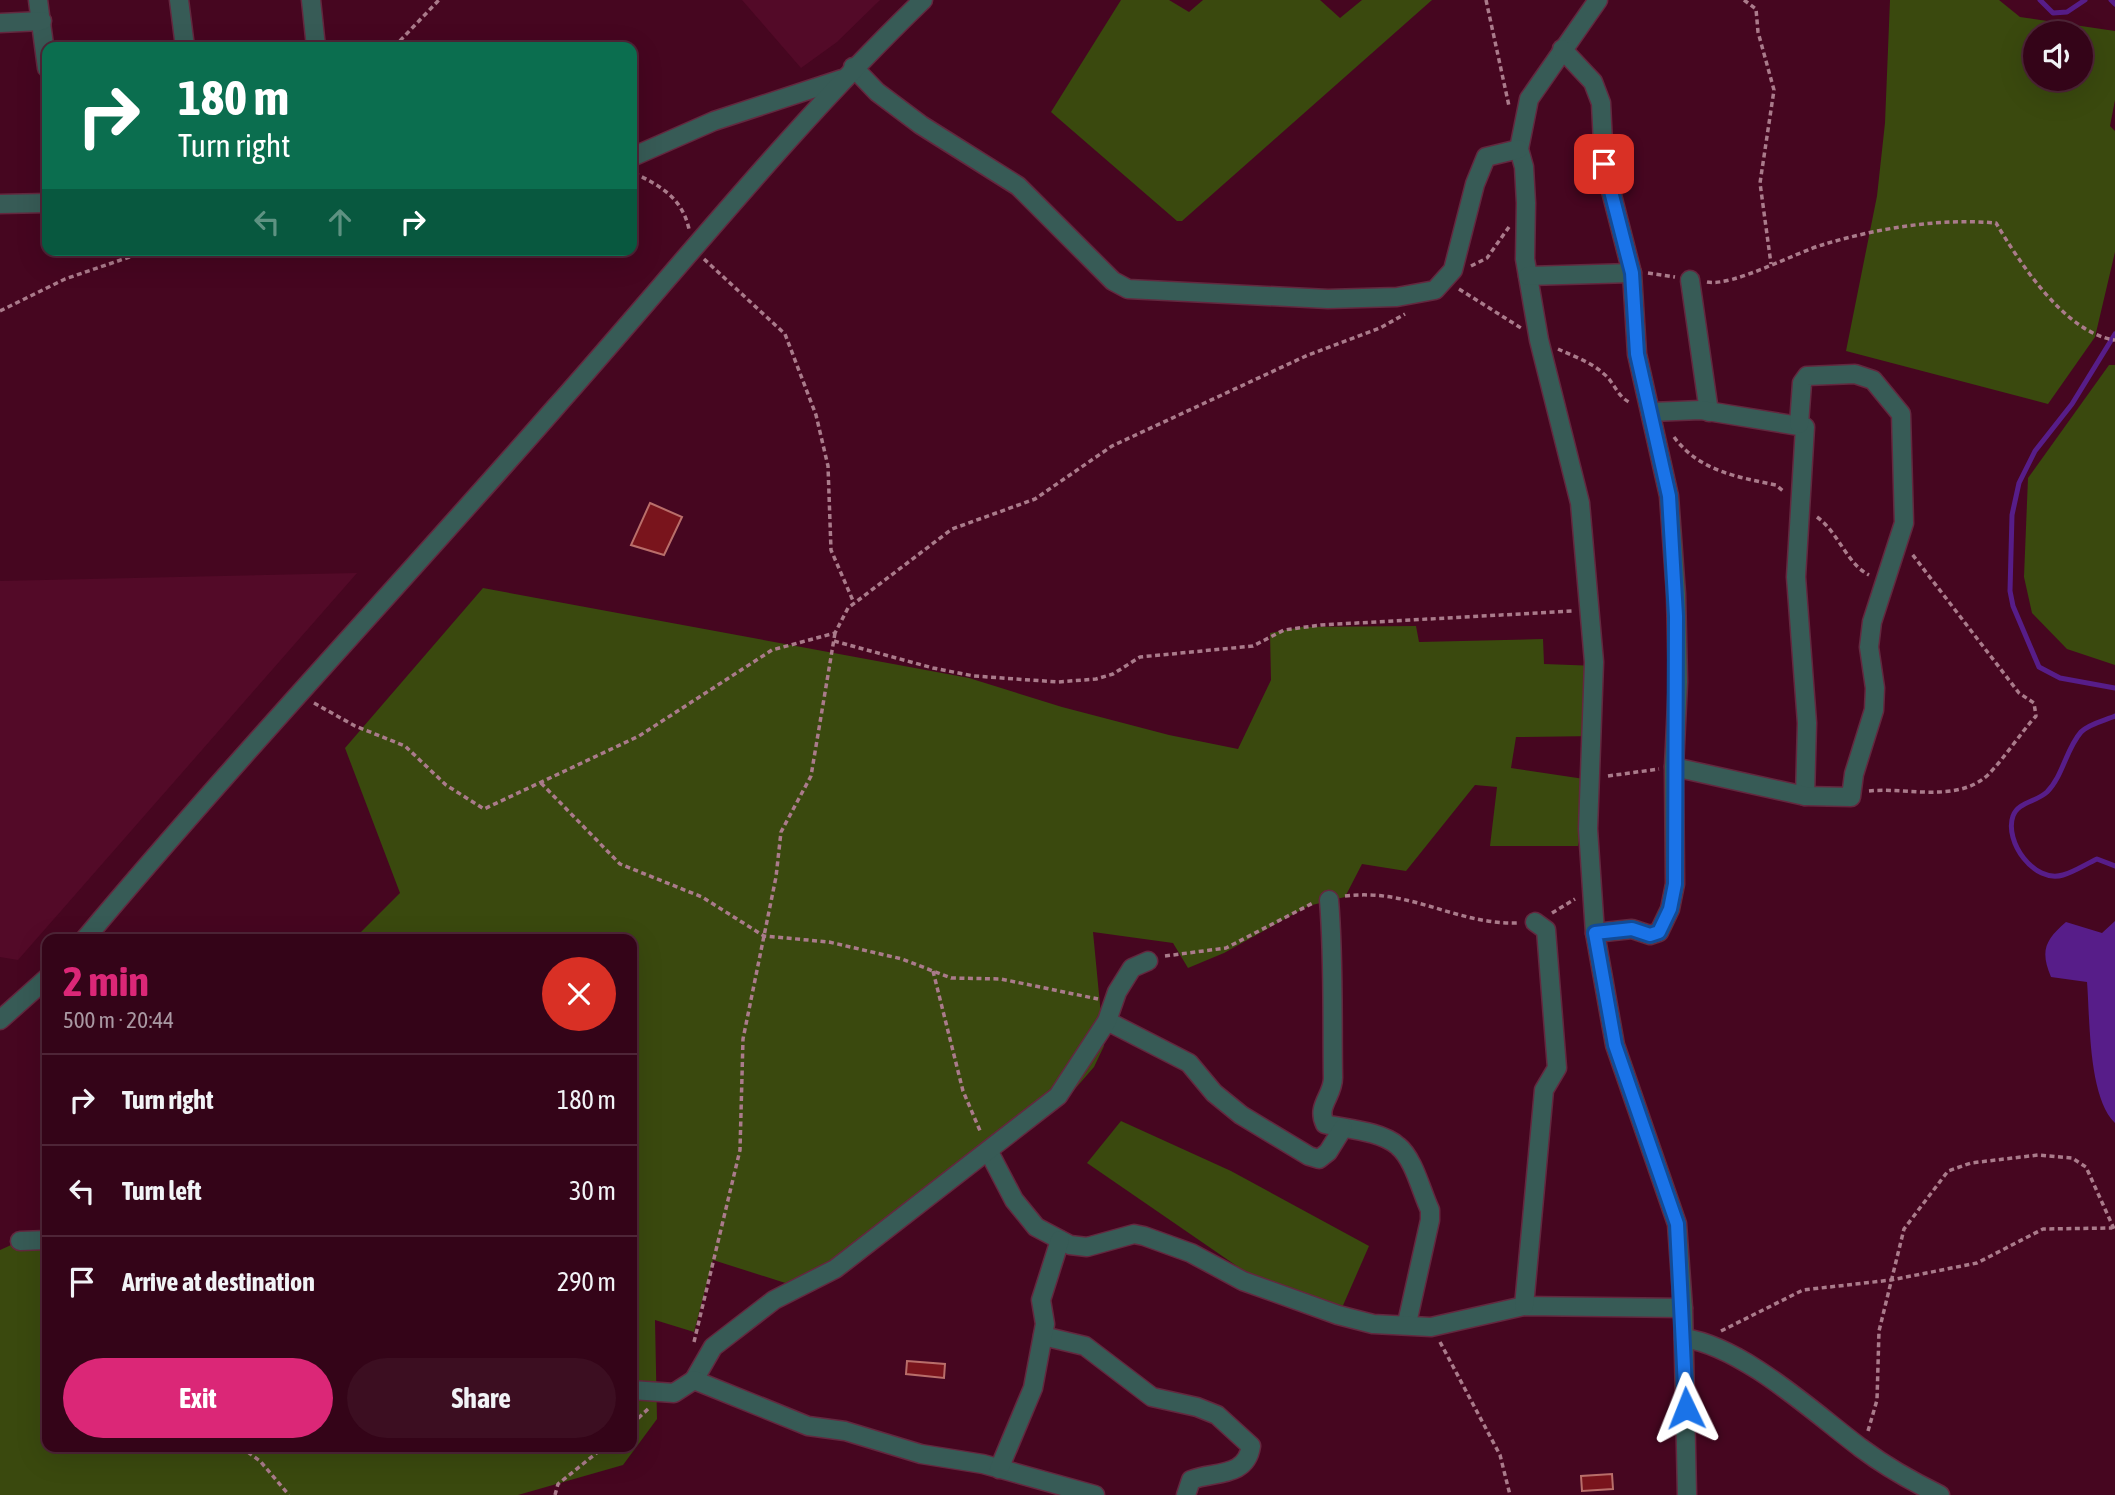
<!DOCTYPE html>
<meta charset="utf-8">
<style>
:root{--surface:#340418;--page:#3c0e21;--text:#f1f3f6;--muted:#a998a2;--line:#4e2537;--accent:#db2777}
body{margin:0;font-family:"Asap Condensed",sans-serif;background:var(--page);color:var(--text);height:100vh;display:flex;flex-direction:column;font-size:26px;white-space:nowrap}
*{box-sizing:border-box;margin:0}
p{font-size:23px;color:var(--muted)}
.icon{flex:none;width:38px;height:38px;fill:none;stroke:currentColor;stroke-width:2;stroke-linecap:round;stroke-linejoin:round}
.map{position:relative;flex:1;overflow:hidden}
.side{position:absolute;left:42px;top:934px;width:595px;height:518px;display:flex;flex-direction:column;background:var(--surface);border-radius:14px;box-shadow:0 7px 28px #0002,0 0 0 2px var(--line)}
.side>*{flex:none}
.top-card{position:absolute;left:42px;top:42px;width:595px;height:214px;border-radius:14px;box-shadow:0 7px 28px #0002,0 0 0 2px var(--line);background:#0b6e4f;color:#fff;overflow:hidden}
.fabs{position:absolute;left:2023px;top:21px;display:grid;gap:14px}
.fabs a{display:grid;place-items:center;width:70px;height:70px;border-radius:50%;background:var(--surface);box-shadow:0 7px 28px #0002,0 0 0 2px var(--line);font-size:35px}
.pin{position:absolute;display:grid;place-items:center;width:60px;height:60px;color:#fff;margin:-30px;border-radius:14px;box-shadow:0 4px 10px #0006}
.me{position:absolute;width:77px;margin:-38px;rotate:358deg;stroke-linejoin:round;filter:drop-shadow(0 0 5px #0008)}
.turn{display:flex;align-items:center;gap:24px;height:147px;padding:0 21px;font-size:32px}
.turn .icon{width:91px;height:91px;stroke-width:2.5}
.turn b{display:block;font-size:49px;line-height:60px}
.lanes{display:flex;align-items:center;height:66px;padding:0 21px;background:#0003;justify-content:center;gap:35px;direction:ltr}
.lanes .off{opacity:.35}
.round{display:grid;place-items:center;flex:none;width:74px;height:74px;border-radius:37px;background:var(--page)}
.summary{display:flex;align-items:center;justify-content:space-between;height:119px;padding:0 21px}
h1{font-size:42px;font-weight:700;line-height:52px;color:var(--accent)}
.cta{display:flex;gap:14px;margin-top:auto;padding:14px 21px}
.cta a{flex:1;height:80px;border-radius:42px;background:var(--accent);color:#fff;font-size:28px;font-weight:700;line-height:80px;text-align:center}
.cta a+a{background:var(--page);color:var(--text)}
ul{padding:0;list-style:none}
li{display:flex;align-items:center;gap:21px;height:91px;padding:0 21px;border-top:2px solid var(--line)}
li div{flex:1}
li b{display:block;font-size:26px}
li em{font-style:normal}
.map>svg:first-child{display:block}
.built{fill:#530a28}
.green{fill:#3a490e;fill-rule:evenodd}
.water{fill:#571d89}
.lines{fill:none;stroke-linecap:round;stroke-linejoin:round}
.stream{stroke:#571d89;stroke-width:5}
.building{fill:#79141c;stroke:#b96e6a;stroke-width:2}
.minor-casing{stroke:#63283f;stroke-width:21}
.path{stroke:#aa7b8b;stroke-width:3.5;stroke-dasharray:5 3.5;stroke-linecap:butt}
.minor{stroke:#375b56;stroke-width:18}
.route-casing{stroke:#114b97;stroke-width:18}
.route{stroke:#1a73e8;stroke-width:12}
</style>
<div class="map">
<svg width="2115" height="1495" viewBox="0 0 2115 1495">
<rect width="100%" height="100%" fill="#460620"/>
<g class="built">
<path d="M742 0H880L837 42 801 68Z"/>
<path d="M357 573 18 960 0 957V581Z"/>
</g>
<g class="green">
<path d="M1121 0H1169L1189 12 1203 0H1320L1340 18 1362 0H1432L1182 221H1177L1051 112Z"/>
<path d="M1890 0H1999L2020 17 2115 31V100L2110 126 2115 131V252L2095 337 2048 404 1846 351 1877 196 1885 123ZM2035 33H2081V79H2035Z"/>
<path d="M2109 365H2115V665L2067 649 2032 613 2024 577 2028 478Z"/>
<path d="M483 588 969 678 1062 707 1169 735 1238 749 1271 680 1270 633 1302 627 1416 626 1419 642 1543 639 1544 664 1598 666 1597 736 1516 737 1511 768 1591 780 1578 846H1490L1497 787 1475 785 1406 871 1362 864 1345 897 1308 906 1224 953 1188 968 1173 943 1093 932 1104 1046 1094 1067 1061 1105 801 1288 713 1260 694 1332 655 1320 657 1419 623 1465 518 1495H0V1250L20 1241 47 1253V1447H632V940H353L400 893 345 748Z"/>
<path d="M1121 1121 1231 1171 1369 1246 1341 1310 1244 1271 1087 1163Z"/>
</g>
<path class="water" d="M2115 921V1123C2088 1097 2090 1018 2087 982L2051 977C2040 951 2045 940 2066 922L2102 933Z"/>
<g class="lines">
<g class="stream">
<path d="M2040 0 2053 13 2067 12 2085 0"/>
<path d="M2111 0 2115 4"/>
<path d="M2115 334 2072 404 2035 451 2019 483 2012 515 2010 591 2013 606 2039 667 2060 678 2115 688"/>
<path d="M2115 716C2106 720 2088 724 2081 732 2066 749 2063 776 2047 792 2036 802 2018 802 2013 816 2004 841 2034 884 2063 875 2074 872 2086 864 2097 859L2115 866"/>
</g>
</g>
<g class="building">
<path d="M650 503 682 517 664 555 631 545Z"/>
<path d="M907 1361 945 1364 944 1378 906 1374Z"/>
<path d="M1612 1474 1613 1489 1582 1491 1581 1476Z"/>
</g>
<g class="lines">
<defs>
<g id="minor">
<path d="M38 0 47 68"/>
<path d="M179 0 185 47"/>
<path d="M311 0 316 47"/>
<path d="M1598 0 1529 99 1519 149 1524 167 1526 203 1525 259 1539 340 1580 503 1594 662 1588 829 1595 933 1615 1045 1677 1224 1683 1308 1687 1495"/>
<path d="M0 23 42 21"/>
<path d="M1562 49 1593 82 1601 103 1604 164 1632 273 1637 354 1669 496 1676 594 1678 682 1674 767 1675 884 1670 909 1659 932 1650 935 1632 929 1595 933"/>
<path d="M853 67 877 92 921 125 1018 186 1113 281 1128 289 1328 299 1397 297 1435 290 1453 270 1475 184 1486 157 1519 149"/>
<path d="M632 157 714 121 842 79"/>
<path d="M0 204 47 203"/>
<path d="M1528 276 1632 273"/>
<path d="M1690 280 1709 412"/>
<path d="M1651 412 1701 410 1805 427 1796 577 1807 723 1805 796"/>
<path d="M1674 767 1805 796 1851 797 1854 774 1874 710 1875 688 1869 647 1872 622 1904 523 1901 414 1873 380 1855 374 1807 376 1802 383 1799 424"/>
<path d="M1329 900C1334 959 1332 1019 1333 1078 1333 1096 1316 1106 1325 1124 1347 1129 1381 1131 1398 1146 1414 1159 1421 1191 1430 1210V1220L1407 1323"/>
<path d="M84 940C236 759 398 587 554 409 676 272 791 127 923 0"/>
<path d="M0 1020 47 978"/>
<path d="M1107 1021 1189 1063 1214 1093 1241 1115 1309 1156 1319 1159 1328 1152 1343 1128"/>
<path d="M989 1152 1014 1200 1036 1227 1070 1245 1087 1247 1134 1234 1144 1236 1191 1253 1243 1281 1338 1315 1373 1324 1431 1327 1524 1306 1683 1308"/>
<path d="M20 1241 47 1240"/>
<path d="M1524 1306 1544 1090 1557 1068 1546 930 1535 922"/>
<path d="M1043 1336 1085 1346 1152 1397 1197 1407 1217 1415 1251 1446C1246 1478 1214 1471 1191 1480L1186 1495"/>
<path d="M1684 1338C1744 1347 1813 1412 1861 1448 1885 1466 1913 1482 1940 1495"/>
<path d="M694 1380 713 1347 774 1300 835 1269 1058 1096 1107 1021 1117 992 1132 968 1148 961"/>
<path d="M632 1390 674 1393 694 1380 808 1426 845 1431 921 1454 983 1464 1095 1495"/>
<path d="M999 1469 1033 1388 1045 1324 1041 1300 1060 1240"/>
</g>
</defs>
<use href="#minor" class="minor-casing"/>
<g class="path">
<path d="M1486 0 1509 106"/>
<path d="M1744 0 1756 9 1758 32 1774 90 1760 183 1771 264"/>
<path d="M394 47 439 0"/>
<path d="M634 173C661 186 682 198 689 229"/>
<path d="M704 259 785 334 816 415 828 466 831 550 854 603"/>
<path d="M1471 266 1487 258 1509 227"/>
<path d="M1648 273 1675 277"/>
<path d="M1707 282C1733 287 1796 252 1825 244 1879 228 1940 218 1996 223 2020 263 2065 333 2115 340"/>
<path d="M1459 289 1521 328"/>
<path d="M0 311 65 279 150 250"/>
<path d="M1558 349C1573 356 1591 362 1604 374 1615 383 1617 397 1631 403"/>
<path d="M1674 437C1699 471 1737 477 1776 485L1783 491"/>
<path d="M1817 517C1839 533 1846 563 1869 575"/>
<path d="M834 641 933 668 974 676 1058 682 1096 679 1113 674 1140 657 1253 646 1284 630 1321 625 1573 611"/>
<path d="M314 703 355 726 405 746 446 785 484 809 639 736 772 650 835 633 848 608 952 529 1035 499 1112 446 1308 355 1380 328 1405 314"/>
<path d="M1608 776 1659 769"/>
<path d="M541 783 620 864 702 897 764 936 829 942 902 959 951 978 1001 979 1098 999"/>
<path d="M1869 791C1905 787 1951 802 1983 779 1996 770 2022 731 2036 716L2034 703 2019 693 1912 554"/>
<path d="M1345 896C1411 888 1456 925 1518 923"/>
<path d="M1552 913 1575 899"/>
<path d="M1165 956 1226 948 1313 903"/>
<path d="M933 971 963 1091 981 1133"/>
<path d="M1721 1331 1803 1290 1891 1280 1977 1263 2043 1229 2112 1228"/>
<path d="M694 1342 740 1150 743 1039 776 877 781 832 811 776 835 633"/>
<path d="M1440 1342 1500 1455 1510 1495"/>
<path d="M632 1424 648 1409"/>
<path d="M1868 1431 1877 1400 1879 1331 1904 1229 1948 1171 1971 1163 2038 1155 2072 1158 2086 1167 2115 1231"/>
<path d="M241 1447 260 1461 289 1495"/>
<path d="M555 1495 558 1484 604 1447"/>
</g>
<use href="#minor" class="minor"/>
</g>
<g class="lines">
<defs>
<path id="route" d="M1604 164 1632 273 1637 354 1669 496 1676 616 1675 884 1670 909 1659 932 1650 935 1632 929 1595 933 1615 1045 1677 1224 1686 1408"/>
</defs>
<use href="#route" class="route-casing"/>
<use href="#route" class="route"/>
</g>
</svg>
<div class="fabs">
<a><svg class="icon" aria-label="sound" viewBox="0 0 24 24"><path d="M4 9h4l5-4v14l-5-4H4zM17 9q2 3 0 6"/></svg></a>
</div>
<div class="pin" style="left:1604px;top:164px;background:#d93025"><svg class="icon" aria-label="arrive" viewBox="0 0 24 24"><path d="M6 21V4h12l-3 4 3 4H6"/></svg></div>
<svg class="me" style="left:1686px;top:1408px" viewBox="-20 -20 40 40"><path d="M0-17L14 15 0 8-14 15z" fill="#1a73e8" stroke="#fff" stroke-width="4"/></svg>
<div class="top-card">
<div class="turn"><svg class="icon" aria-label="right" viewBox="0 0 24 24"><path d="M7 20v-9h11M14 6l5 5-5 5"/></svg><div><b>180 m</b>Turn right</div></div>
<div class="lanes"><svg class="icon off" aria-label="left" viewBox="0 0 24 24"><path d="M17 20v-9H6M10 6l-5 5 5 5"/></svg><svg class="icon off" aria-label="ahead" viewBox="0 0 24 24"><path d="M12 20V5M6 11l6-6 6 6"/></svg><svg class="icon" aria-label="right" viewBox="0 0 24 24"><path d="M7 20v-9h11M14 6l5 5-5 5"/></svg></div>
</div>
<section class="side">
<div class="summary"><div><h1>2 min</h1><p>500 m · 20:44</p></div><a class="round" style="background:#d93025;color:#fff"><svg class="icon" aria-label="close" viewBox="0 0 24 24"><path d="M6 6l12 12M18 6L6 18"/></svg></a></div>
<ul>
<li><svg class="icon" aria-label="right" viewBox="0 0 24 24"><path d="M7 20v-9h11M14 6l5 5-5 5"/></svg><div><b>Turn right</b></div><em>180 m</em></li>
<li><svg class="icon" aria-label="left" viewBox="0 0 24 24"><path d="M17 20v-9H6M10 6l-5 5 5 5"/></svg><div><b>Turn left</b></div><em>30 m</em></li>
<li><svg class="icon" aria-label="arrive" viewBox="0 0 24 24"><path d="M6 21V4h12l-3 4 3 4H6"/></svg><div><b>Arrive at destination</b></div><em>290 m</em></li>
</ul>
<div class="cta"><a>Exit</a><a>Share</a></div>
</section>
</div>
